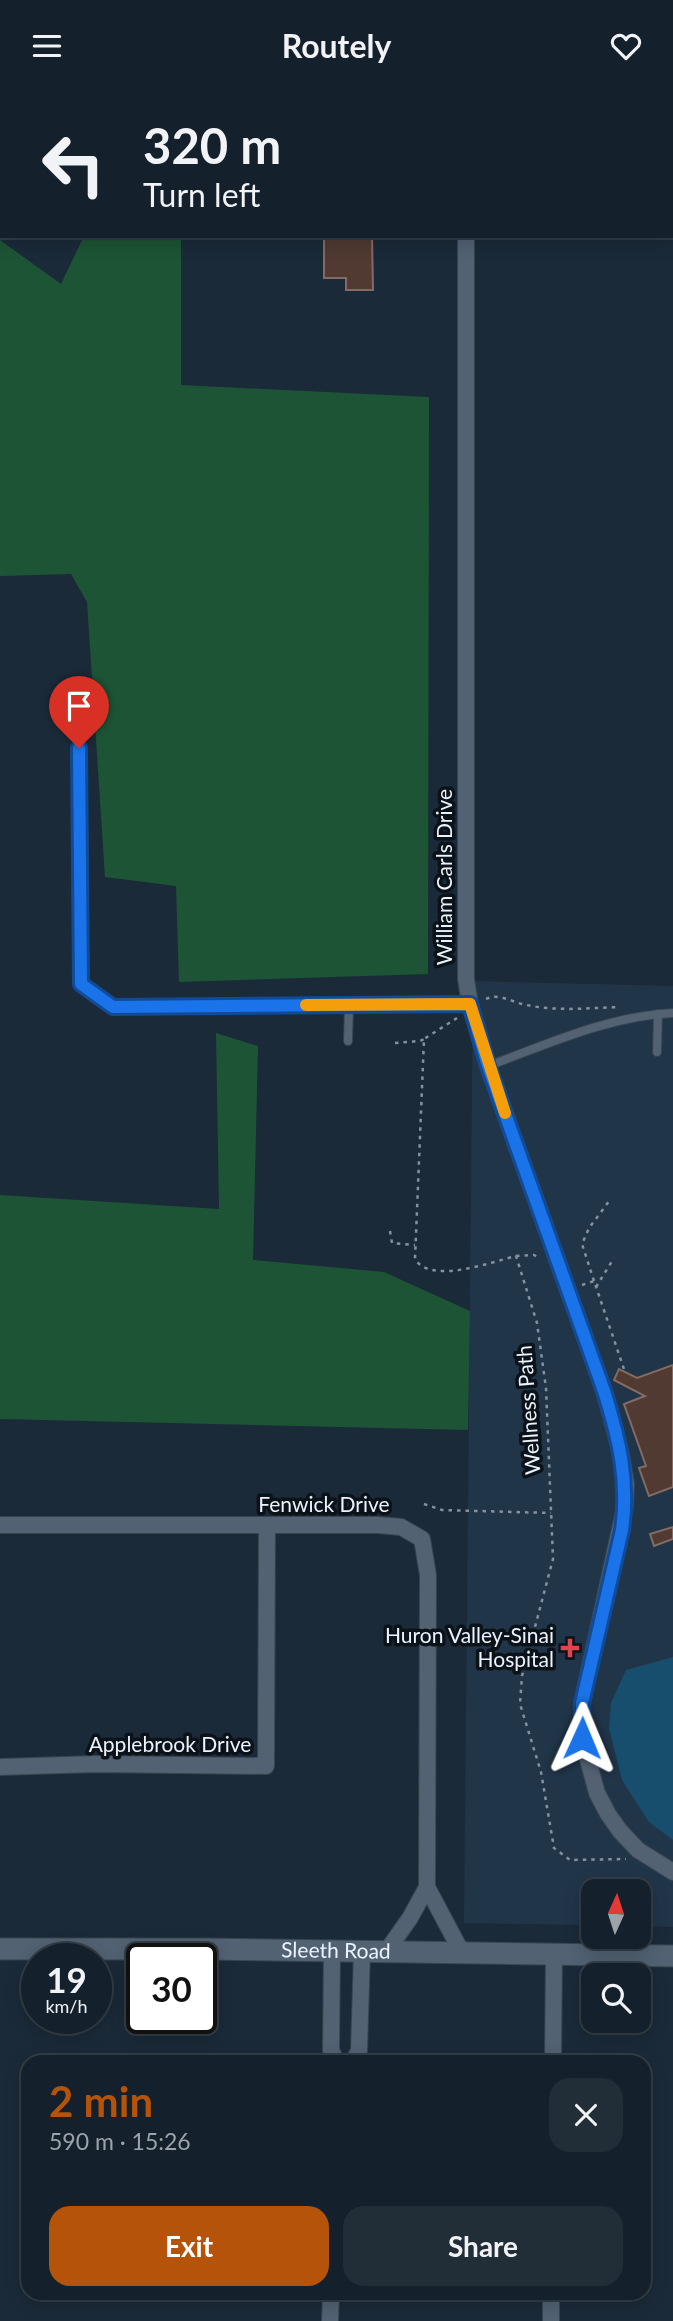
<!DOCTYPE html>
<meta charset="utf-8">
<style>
:root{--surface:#14202b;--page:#212d37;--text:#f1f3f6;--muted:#9da3a9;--line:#333e47;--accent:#b45309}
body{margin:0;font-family:Lato,sans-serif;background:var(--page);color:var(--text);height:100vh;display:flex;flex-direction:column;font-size:26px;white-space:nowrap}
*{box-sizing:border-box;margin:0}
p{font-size:23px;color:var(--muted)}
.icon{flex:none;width:38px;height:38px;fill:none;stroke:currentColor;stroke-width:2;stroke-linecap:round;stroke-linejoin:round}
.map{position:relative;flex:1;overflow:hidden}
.details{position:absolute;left:21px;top:1964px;width:630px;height:245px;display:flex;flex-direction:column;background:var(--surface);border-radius:21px;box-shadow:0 4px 18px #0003,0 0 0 2px var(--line)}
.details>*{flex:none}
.top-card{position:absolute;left:0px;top:0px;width:674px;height:147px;box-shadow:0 4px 18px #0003,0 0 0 2px var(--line);background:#14202b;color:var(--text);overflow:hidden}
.needle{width:46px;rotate:3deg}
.buttons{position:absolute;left:581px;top:1788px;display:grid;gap:14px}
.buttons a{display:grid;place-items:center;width:70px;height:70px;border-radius:14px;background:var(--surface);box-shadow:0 4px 18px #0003,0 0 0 2px var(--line);font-size:35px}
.speed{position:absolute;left:21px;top:1852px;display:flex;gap:14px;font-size:35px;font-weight:700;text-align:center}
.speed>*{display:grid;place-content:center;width:91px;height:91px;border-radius:50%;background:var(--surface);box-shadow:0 4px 18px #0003,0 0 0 2px var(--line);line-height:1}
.speed small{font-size:18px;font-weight:400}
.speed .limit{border:4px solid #111;border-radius:10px;background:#fff;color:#111}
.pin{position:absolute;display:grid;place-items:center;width:60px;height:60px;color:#fff;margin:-72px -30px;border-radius:50% 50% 50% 0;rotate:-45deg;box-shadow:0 0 7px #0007}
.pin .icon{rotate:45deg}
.me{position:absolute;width:77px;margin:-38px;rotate:1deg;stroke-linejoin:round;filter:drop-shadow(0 0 5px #0008)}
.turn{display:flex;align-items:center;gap:24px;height:147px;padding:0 28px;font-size:32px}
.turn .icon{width:91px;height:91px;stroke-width:2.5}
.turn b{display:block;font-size:49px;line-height:60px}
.round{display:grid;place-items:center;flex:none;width:74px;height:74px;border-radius:21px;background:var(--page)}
.summary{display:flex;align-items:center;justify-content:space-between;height:119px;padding:0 28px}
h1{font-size:42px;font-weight:700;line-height:52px;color:var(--accent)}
.button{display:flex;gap:14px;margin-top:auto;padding:14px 28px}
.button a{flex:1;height:80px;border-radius:21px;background:var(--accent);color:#fff;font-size:28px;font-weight:700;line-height:80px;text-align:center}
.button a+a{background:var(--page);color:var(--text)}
header{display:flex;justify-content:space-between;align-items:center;height:91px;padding:0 28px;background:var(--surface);font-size:32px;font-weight:700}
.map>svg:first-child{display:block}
.built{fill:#213549}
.green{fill:#1d5435}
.water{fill:#174e6d}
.building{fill:#503a32;stroke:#846b63;stroke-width:2}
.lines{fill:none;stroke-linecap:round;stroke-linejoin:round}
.lane-casing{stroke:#374450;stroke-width:10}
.street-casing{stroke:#374450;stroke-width:18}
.secondary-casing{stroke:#374450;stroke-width:23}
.path{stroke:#85919e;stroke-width:2.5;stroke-dasharray:3.5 5;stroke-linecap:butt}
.lane{stroke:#526273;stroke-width:8}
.street{stroke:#526273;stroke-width:16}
.secondary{stroke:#526273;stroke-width:21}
.route-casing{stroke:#114b97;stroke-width:18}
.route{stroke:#1a73e8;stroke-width:12}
.slow{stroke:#f59e0b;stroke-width:12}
.health-dot{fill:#e0444e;stroke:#0b1218;stroke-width:2.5}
.labels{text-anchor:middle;stroke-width:7;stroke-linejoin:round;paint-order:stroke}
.street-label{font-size:21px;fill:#eaf3fe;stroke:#0b1218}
.poi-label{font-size:21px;fill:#eaf3fe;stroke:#0b1218;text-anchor:end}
</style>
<header><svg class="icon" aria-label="menu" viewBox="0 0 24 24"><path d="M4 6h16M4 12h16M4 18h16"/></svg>Routely<svg class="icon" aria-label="heart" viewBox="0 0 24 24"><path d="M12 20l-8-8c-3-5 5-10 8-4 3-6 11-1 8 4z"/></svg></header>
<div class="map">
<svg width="673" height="2230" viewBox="0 0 673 2230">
<rect width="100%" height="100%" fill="#1b2a39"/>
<path class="built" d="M473 890 673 895V1836L639 1835V1801H593V1834L464 1832Z"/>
<g class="green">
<path d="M84 145H181V294L429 306 428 883 179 891 176 795 105 786 87 511 71 483 0 485V149L61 193Z"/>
<path d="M216 942 258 955 253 1169 384 1181 470 1220 468 1339 0 1328V1104L219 1118Z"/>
</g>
<path class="water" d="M673 1566V1749L649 1731 622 1689 609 1637 611 1612 626 1579Z"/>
<g class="building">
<path d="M372 146 373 199H346V187H324V147Z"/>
<path d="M673 1274V1396L649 1405 639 1377 646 1375 624 1313 645 1305 614 1289 619 1278 637 1287Z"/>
<path d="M673 1436V1448L654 1455 650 1443Z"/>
</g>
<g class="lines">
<defs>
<g id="lane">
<path d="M250 2V0"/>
<path d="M346 2V0"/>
<path d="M79 630 81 893 113 916 470 913"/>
<path d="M348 950 349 914"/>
<path d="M657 961 658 923"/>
<path d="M488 975C548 953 608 925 673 922"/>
</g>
<g id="street">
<path d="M439 0V2"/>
<path d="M466 145V888L470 913 488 975 604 1300 621 1363 626 1393 625 1415 582 1612V1647L597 1702 608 1723 620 1740 638 1759 673 1781"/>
<path d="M0 1434H378L401 1436 422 1448 428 1484 427 1796 462 1862"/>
<path d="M0 1676 96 1673 266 1675 267 1434"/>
<path d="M332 1860 331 1959 336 1970"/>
<path d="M386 1861 410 1827 427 1796"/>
<path d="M353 1970 359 1960 362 1860"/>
<path d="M553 1970 554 1863"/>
<path d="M551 2202V2230"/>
<path d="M330 2230 331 2202"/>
</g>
<g id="secondary">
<path id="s1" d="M0 1858H202L673 1865"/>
</g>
</defs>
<use href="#lane" class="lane-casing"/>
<use href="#street" class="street-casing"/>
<use href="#secondary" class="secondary-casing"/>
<g class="path">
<path d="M486 908C498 902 510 910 522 913 555 921 587 917 620 916"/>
<path d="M457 927 424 948 415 1168C431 1194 491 1171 516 1165L537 1232 546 1297 553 1468 522 1585 520 1613 541 1681 554 1757 570 1769 626 1768"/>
<path d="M395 952 420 950 424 948"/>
<path d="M390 1140 392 1152 415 1154"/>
<path d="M516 1165 534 1164 539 1167"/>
<path d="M594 1190 582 1153 589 1137 610 1109"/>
<path d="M582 1194 594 1190 625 1281"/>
<path d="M596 1196 614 1167"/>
<path d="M424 1413 442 1419 551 1422"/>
</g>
<use href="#lane" class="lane"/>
<use href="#street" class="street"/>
<use href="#secondary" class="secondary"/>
</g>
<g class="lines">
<defs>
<path id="route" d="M79 657 81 893 113 916 470 913 488 975 604 1300C619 1348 629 1389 622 1439L582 1612V1647"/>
</defs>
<use href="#route" class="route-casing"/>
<use href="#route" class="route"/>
<path class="slow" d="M306 914 470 913 505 1022"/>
</g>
<path class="health-dot" d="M566.5 1546.5h7v7h7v7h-7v7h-7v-7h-7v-7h7z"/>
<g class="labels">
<g class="street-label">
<text transform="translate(445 786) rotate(-90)" y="7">William Carls Drive</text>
<text transform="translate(529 1319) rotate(-94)" y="7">Wellness Path</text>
<text x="324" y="1421">Fenwick Drive</text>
<text x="170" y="1661">Applebrook Drive</text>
<text dy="7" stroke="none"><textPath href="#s1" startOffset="336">Sleeth Road</textPath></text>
</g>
<g class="poi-label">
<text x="554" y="1552">Huron Valley-Sinai<tspan x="554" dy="24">Hospital</tspan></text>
</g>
</g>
</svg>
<div class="buttons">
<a><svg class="needle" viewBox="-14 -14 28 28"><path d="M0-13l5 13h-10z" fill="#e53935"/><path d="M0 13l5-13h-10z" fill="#9da3a9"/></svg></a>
<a><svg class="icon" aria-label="search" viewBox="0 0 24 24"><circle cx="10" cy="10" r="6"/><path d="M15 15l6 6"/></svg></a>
</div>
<div class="speed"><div>19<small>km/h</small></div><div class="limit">30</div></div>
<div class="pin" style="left:79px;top:657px;background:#d93025"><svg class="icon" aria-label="arrive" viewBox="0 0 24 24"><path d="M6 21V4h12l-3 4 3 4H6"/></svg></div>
<svg class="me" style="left:582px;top:1647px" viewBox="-20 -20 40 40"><path d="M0-17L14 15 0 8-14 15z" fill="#1a73e8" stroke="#fff" stroke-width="4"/></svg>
<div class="top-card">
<div class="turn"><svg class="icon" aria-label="left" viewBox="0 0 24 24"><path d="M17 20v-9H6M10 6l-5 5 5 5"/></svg><div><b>320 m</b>Turn left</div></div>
</div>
<section class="details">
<div class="summary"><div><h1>2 min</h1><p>590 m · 15:26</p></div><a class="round"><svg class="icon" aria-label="close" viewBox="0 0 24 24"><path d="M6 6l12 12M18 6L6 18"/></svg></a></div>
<div class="button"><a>Exit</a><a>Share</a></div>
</section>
</div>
